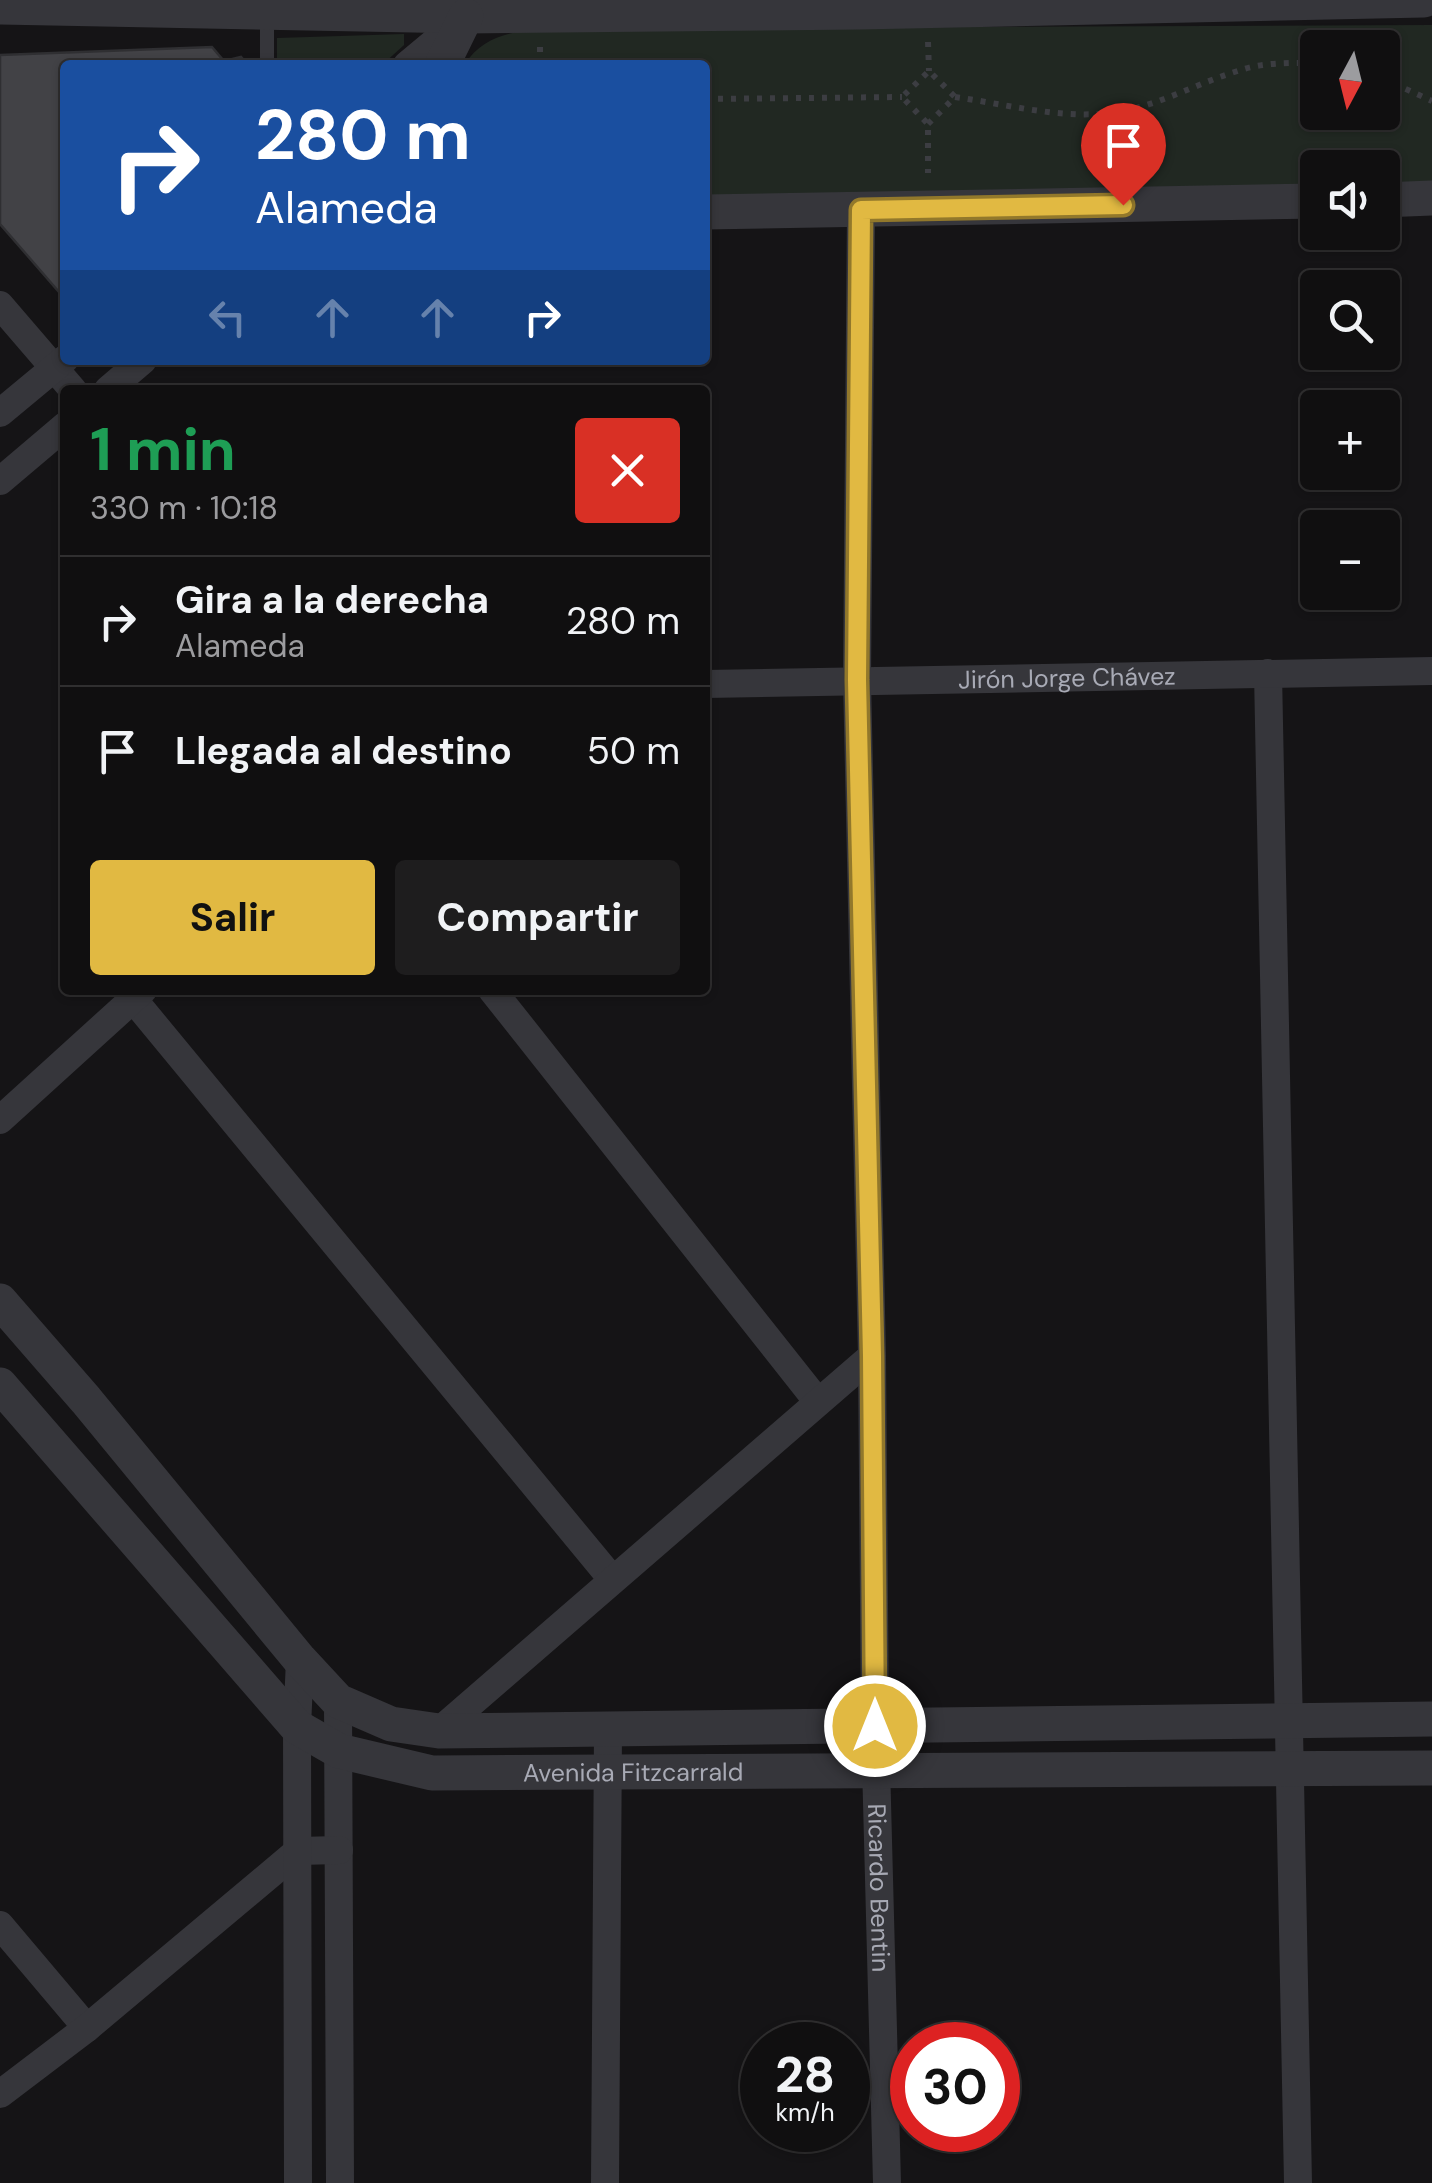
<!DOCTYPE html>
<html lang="es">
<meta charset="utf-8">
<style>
:root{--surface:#100f10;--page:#1e1d1e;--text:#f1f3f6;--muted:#9c9c9f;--line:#302f30;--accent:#e1b942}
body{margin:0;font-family:"DM Sans",sans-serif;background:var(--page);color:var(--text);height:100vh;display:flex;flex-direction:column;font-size:38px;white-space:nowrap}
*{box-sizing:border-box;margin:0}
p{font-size:32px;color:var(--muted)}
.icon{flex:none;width:55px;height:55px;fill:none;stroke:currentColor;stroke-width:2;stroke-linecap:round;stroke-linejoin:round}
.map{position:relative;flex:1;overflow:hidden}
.details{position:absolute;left:60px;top:385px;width:650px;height:610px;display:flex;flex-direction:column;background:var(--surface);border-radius:10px;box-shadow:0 2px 8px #0004,0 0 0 2px var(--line)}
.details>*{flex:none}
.banner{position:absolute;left:60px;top:60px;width:650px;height:305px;border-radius:10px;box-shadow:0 2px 8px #0004,0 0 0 2px var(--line);background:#1a4fa0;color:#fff;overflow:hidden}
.needle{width:65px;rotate:187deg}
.buttons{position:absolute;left:1300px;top:30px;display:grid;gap:20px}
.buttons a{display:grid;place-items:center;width:100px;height:100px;border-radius:10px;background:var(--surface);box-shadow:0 2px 8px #0004,0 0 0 2px var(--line);font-size:50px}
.speed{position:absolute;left:740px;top:2022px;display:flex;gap:20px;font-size:50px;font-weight:700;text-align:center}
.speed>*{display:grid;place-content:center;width:130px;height:130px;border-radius:50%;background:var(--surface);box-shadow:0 2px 8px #0004,0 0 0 2px var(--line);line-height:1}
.speed small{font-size:25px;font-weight:400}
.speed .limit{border:15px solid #d22;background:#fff;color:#111}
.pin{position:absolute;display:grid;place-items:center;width:85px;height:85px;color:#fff;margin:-102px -42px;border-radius:50% 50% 50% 0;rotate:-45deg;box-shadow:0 0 10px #0007}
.pin .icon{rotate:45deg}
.me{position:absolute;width:110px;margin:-55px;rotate:0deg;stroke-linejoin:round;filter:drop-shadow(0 0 8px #0008)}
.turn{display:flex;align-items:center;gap:35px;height:210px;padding:0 30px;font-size:45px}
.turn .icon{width:130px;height:130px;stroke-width:2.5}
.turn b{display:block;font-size:70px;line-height:85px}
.lanes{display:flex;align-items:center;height:95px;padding:0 30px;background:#0003;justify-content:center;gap:50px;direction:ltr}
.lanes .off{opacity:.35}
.round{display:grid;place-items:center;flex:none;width:105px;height:105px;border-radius:10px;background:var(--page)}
.summary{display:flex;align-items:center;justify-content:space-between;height:170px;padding:0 30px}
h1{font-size:60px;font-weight:700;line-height:75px;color:#1e9e55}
.button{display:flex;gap:20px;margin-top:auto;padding:20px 30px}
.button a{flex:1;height:115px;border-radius:10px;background:var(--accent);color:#111;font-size:40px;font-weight:700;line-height:115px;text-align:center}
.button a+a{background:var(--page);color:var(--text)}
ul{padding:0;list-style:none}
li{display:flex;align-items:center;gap:30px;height:130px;padding:0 30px;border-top:2px solid var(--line)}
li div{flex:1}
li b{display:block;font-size:38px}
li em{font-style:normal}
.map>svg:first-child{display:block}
.green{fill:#212822;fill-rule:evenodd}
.building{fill:#424246;stroke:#2f2f32;stroke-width:2.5}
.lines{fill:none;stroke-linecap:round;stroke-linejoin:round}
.path{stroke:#3c3d42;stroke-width:6;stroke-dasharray:5 8;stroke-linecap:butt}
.service{stroke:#36363b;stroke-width:14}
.minor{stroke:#36363b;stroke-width:28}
.tertiary{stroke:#36363b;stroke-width:35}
.route-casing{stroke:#92782b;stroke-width:25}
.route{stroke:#e1b942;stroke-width:18}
.labels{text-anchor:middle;stroke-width:8;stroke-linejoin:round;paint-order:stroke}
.street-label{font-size:25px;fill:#a8aab5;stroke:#101011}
</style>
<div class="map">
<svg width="1432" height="2183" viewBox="0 0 1432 2183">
<rect width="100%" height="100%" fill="#151416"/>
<g class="green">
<path d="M1432 25V191H1383L1382 168H1318L1317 192 705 197V65H464C482 38 505 33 536 29ZM1318 48H1382V112H1318Z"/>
<path d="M404 34V45L382 65H277V38Z"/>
</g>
<path class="building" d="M212 47 224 61 241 57 248 65H65V287L59 292 0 224V55Z"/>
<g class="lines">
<g class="path">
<path d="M928 42 929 71"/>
<path d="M540 65V46"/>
<path d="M1382 78 1432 101"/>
<path d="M955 97C1005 104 1059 119 1109 113 1156 108 1196 83 1241 70 1265 62 1292 63 1318 63"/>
<path d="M705 99 902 97"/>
<path d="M928 124 955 97 929 71 902 97 928 124V173"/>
</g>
<path class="service" d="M267 65V13"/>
<g class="minor">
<path d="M407 65 461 20"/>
<path id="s1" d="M861 210 857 680 872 1356 875 1726 887 2183"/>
<path d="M0 305 73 390"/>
<path d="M108 390 143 360"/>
<path d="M0 413 65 359"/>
<path d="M0 481 65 426"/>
<path d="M1268 673 1298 2183"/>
<path id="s2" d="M705 684 1432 671"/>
<path d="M492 990 818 1402"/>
<path d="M133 999 612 1579"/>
<path d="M0 1120 143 990"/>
<path d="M338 1701 340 2183"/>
<path d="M439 1731 872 1356"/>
<path d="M0 1925 87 2028"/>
<path d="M0 2094 87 2028 298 1851 339 1850"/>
<path d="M298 2183 297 1727 300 1660"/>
<path d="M605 2183 608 1730"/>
</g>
<g class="tertiary">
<path d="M0 7 466 16 859 12 1424 0"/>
<path d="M442 65 466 16"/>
<path d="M1382 200 1432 198"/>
<path d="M705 212 1318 201"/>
<path d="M0 1301 86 1400 300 1660 338 1701 391 1724 439 1731 1432 1719"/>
<path id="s3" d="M0 1385 297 1727 339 1751 432 1773 1432 1768"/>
</g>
</g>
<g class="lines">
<defs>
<path id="route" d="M875 1726 872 1356 857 680 861 210 1123 205"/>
</defs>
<use href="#route" class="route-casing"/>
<use href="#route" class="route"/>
</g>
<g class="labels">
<g class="street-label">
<text dy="9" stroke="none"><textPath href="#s2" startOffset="362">Jirón Jorge Chávez</textPath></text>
<text dy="9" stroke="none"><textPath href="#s3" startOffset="798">Avenida Fitzcarrald</textPath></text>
<text dy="9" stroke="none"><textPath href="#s1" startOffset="1678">Ricardo Bentin</textPath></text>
</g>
</g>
</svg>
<div class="buttons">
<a><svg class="needle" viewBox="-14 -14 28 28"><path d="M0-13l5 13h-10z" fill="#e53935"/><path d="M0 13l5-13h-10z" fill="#9c9c9f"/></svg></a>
<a><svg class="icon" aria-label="sound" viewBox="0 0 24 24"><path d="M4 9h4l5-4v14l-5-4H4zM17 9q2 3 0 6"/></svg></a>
<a><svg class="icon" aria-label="search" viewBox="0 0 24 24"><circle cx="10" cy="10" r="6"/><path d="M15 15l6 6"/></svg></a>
<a>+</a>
<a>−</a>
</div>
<div class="speed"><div>28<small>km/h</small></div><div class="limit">30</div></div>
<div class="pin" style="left:1123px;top:205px;background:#d93025"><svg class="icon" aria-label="arrive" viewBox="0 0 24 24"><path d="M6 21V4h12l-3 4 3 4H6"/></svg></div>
<svg class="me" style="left:875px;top:1726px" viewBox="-20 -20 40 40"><circle r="17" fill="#e1b942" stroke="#fff" stroke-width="3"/><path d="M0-11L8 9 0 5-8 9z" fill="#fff"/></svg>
<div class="banner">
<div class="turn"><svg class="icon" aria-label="right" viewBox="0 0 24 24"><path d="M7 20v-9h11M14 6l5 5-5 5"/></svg><div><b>280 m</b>Alameda</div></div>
<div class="lanes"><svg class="icon off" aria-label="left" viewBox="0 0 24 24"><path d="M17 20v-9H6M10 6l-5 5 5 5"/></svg><svg class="icon off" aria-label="ahead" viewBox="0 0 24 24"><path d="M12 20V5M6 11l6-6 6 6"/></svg><svg class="icon off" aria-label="ahead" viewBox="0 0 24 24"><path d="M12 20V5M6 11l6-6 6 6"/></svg><svg class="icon" aria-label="right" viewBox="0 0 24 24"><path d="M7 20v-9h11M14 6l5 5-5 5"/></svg></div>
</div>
<section class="details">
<div class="summary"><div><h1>1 min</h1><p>330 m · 10:18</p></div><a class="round" style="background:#d93025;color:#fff"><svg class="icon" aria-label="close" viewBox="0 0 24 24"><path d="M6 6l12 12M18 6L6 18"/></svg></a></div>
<ul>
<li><svg class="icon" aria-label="right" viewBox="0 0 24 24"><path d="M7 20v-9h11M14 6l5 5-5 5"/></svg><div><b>Gira a la derecha</b><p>Alameda</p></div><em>280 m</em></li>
<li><svg class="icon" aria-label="arrive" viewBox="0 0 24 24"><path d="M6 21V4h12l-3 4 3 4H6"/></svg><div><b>Llegada al destino</b></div><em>50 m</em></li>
</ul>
<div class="button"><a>Salir</a><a>Compartir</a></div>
</section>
</div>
